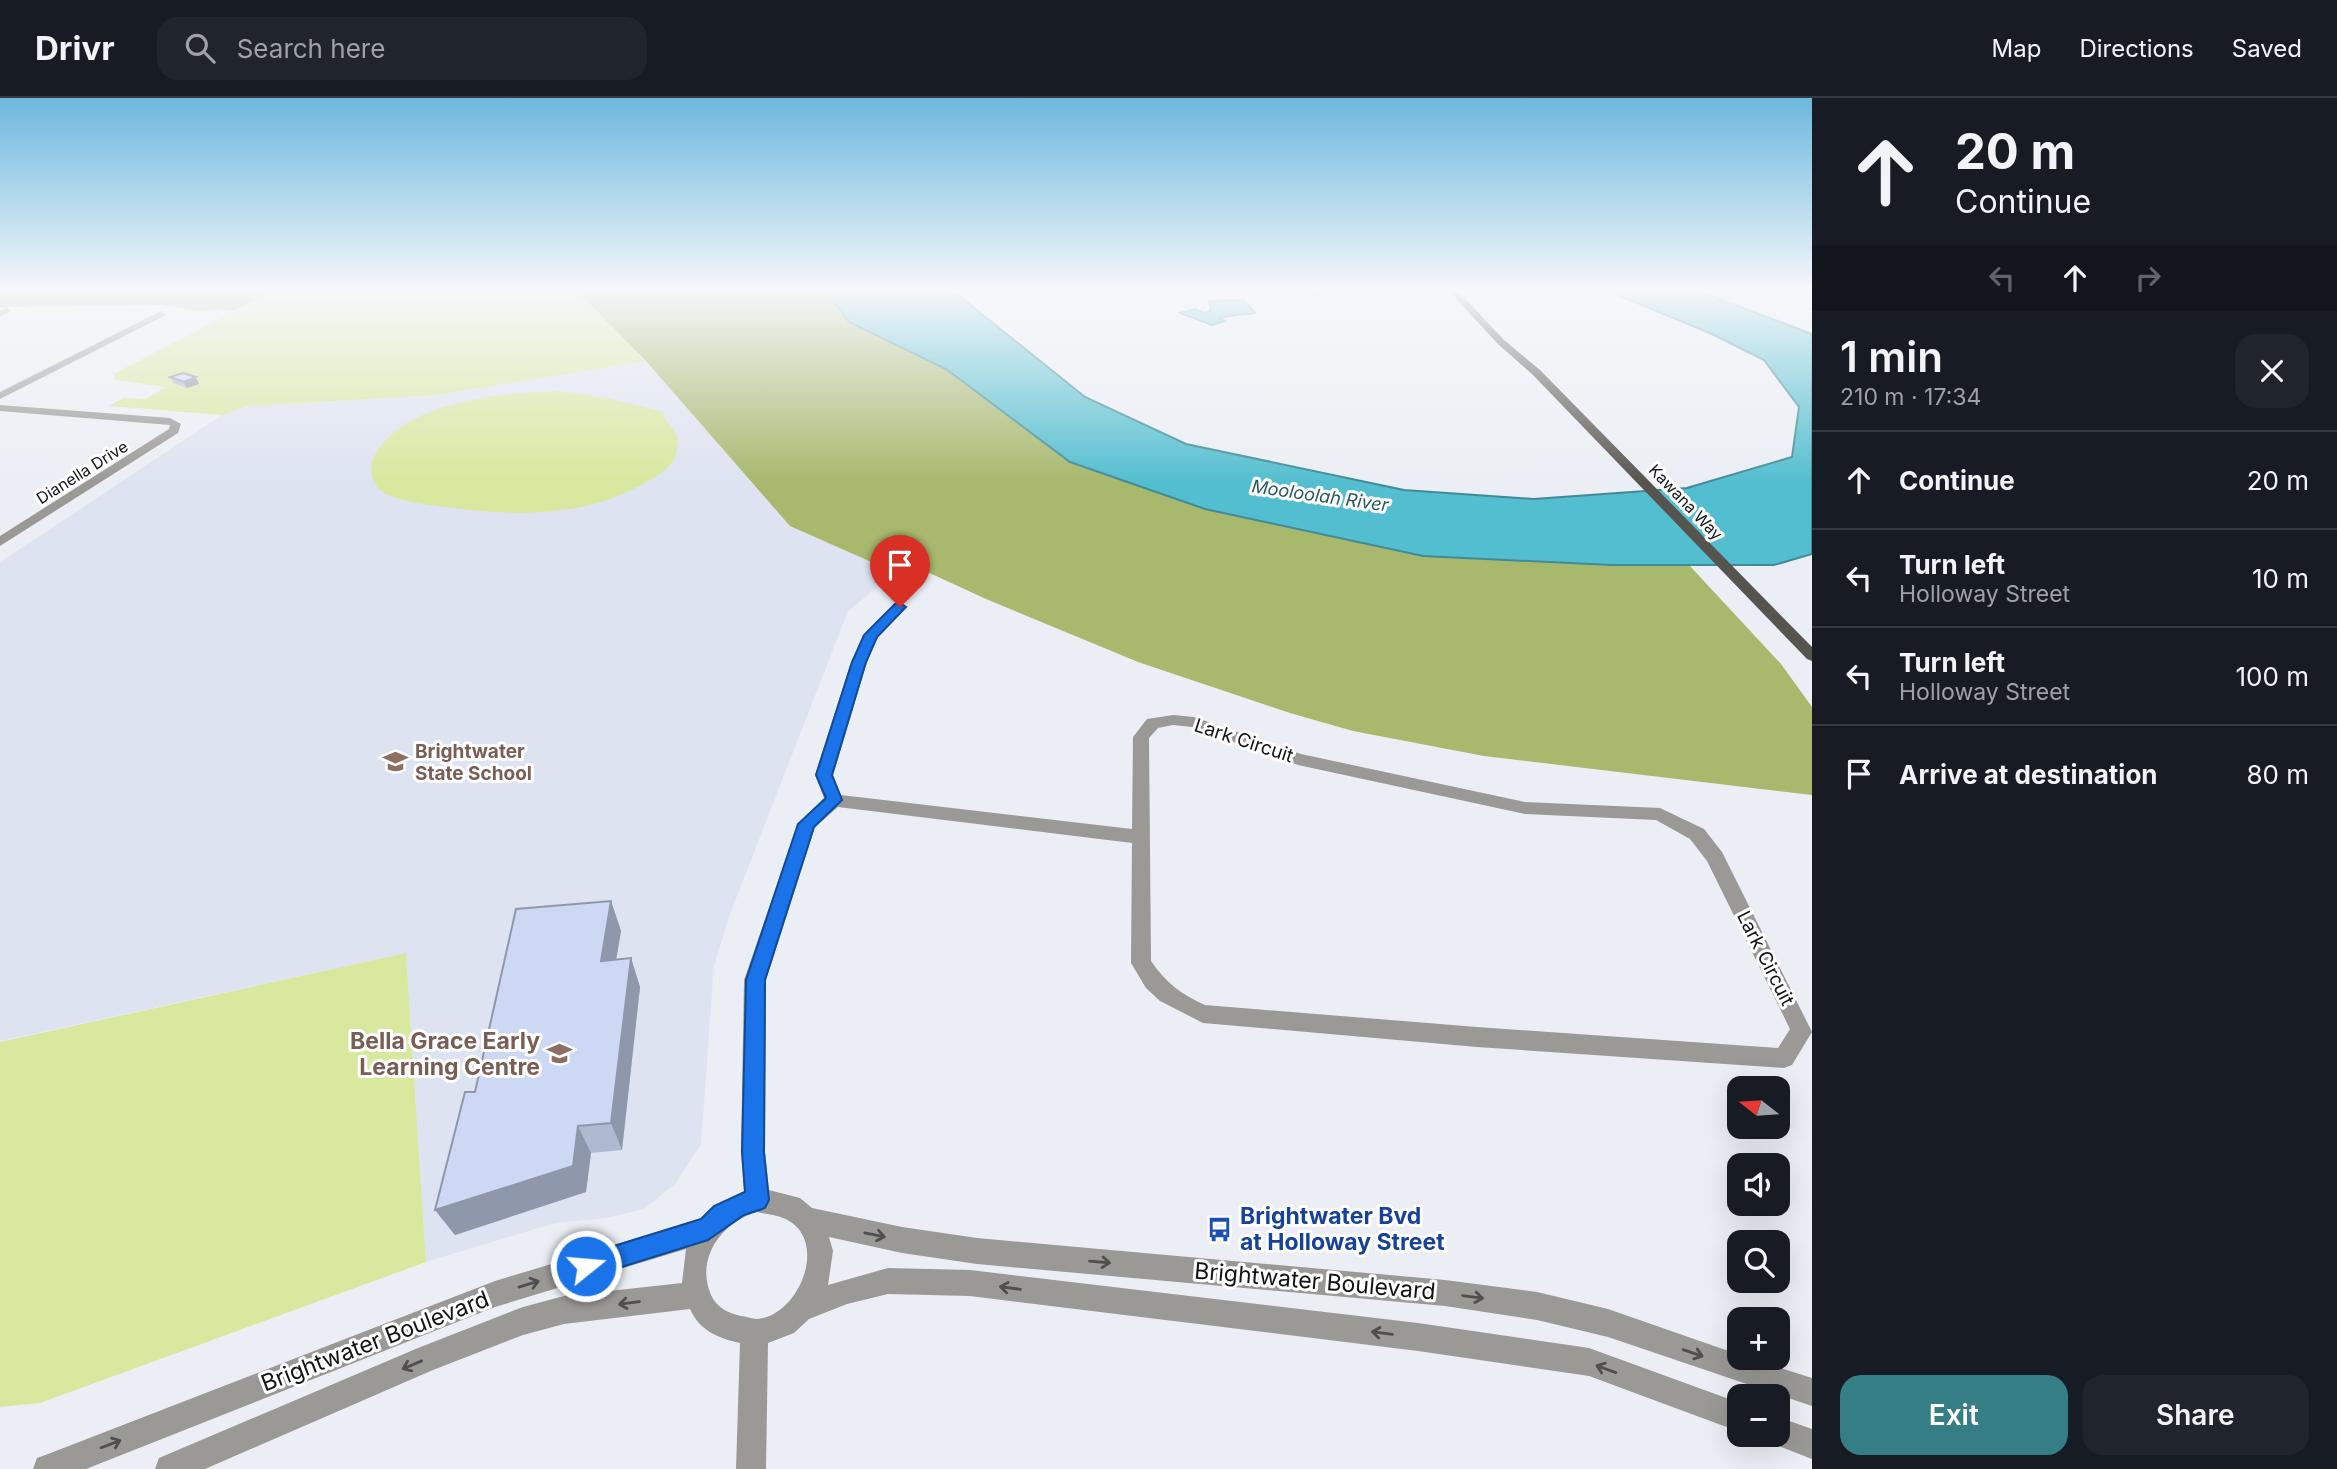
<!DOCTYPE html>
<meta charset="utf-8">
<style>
:root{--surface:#171b24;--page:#20242c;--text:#f1f3f6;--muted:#9ea1a6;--line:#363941;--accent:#367e85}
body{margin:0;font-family:Inter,sans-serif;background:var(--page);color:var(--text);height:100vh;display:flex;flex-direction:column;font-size:26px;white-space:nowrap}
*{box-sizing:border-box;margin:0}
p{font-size:23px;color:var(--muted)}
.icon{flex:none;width:38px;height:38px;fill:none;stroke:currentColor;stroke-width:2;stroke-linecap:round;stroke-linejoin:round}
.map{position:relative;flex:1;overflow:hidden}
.side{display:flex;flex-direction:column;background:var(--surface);width:525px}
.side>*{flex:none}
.banner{background:#171b24;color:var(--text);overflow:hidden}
.needle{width:46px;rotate:287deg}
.controls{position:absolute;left:1727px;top:978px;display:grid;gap:14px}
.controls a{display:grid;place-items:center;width:63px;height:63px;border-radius:14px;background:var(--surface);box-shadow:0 7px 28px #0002;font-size:35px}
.pin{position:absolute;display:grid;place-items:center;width:60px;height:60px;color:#fff;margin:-72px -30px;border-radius:50% 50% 50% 0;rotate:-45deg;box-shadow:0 0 7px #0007}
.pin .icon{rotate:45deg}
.me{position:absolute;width:77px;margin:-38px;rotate:73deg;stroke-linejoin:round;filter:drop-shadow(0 0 5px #0008)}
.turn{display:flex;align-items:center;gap:24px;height:147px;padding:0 28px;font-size:32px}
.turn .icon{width:91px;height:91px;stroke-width:2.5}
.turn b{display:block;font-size:49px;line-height:60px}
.lanes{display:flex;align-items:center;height:66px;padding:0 28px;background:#0003;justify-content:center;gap:35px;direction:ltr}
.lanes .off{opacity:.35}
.round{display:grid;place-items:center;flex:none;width:74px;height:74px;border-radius:21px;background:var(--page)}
.headline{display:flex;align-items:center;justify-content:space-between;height:119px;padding:0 28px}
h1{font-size:42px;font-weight:600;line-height:52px}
.cta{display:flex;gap:14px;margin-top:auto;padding:14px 28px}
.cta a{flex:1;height:80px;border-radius:21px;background:var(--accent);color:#fff;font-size:28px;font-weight:600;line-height:80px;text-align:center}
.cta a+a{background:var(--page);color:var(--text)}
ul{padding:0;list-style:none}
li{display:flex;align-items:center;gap:21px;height:98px;padding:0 28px;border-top:2px solid var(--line)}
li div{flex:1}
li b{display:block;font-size:26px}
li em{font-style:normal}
header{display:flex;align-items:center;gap:42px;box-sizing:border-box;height:98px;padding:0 35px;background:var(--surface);border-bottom:2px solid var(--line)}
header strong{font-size:33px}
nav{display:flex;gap:38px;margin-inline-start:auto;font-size:24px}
.search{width:490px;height:63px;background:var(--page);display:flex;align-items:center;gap:18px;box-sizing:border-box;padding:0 24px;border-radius:21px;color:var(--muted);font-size:26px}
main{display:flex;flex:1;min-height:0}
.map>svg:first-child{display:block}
.built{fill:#dde3f0}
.green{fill:#d8e89e}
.forest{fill:#a8b86d}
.water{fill:#53becf;stroke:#408b97;stroke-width:2}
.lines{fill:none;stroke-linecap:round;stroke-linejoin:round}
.minor{fill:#9a9996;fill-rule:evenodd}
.major{fill:#56544f;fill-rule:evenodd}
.wall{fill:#afbad2}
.shaded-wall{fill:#8f97ab}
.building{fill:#ccd8f4;stroke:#8f97ab;stroke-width:2}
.oneway{stroke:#4f4f4f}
.route{fill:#1a73e8;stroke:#114b97;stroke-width:2}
.labels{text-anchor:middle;stroke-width:6;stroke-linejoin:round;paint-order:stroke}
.far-street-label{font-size:16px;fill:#121315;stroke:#fff}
.far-water-label{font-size:18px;font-style:italic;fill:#29575f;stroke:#fff}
.street-label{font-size:19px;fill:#121315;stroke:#fff}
.education-label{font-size:19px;font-weight:bold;fill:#785e54;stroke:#fff;text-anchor:start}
.near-education-label{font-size:23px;font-weight:bold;fill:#785e54;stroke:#fff;text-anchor:end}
.near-transit-label{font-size:23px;font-weight:bold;fill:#164399;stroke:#fff;text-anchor:start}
.near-street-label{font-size:23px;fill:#121315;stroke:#fff}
</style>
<header>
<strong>Drivr</strong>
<div class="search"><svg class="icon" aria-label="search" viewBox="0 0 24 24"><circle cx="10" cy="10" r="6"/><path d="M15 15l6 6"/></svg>Search here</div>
<nav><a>Map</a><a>Directions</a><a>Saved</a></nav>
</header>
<main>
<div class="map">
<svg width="1812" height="1371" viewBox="0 0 1812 1371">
<rect width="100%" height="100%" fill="#ebeef4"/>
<path class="built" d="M646 263 790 428 896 475 848 513 730 816 714 867 701 1046 676 1085 644 1111 606 1120 555 1125 426 1164 406 855 0 943V464L222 317 248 308 438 297Z"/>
<g class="green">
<path d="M273 193H577L646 263 438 297 248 308 222 317 109 308 123 300 146 301 166 289 116 282 114 276Z"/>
<path d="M560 293 611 301 664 314 663 318 678 338C677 344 678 353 675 359 669 372 655 379 643 386 583 420 512 418 446 409 428 407 392 403 379 391 370 382 369 367 375 357 406 302 504 295 560 293Z"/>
<path d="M406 855 426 1164 40 1305 0 1309V944Z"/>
</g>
<g class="forest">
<path d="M0 193H273L233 213 218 211 199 213 163 207 0 209Z"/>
<path d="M577 193H826L849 224 946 271 1070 364 1205 411 1423 458 1611 467H1689L1781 566 1812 609V697L1484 658 1353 633 1290 615 1138 564 986 501 923 472 896 475 790 428 646 263Z"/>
</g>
<g class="water">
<path d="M826 193H953L1085 299 1186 346 1404 392 1534 401 1687 390 1792 359 1799 309 1764 262 1712 236 1608 193H1699L1812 236V456L1774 467H1611L1423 458 1205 411 1070 364 946 271 849 224Z"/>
<path d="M1244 202 1255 215C1242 217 1232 216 1219 220L1225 223 1212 227 1180 215 1195 211 1205 215 1211 212 1209 203Z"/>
</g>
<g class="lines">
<g class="minor">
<path d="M1306 193H1345L1309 198Z"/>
<path d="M7 210 11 213 0 219V213Z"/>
<path d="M161 213 165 216 164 218 0 301V294Z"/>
<path d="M0 307 170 320 181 326 178 335 0 448V438L169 331 170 327 0 313Z"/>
<path d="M900 505 907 509 878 539 867 564 833 677 841 697 1132 731 1133 639 1147 621 1173 617 1194 619 1301 656 1525 704 1660 710 1704 731 1722 754 1812 934 1792 967 1784 970 1477 949 1203 925 1160 903 1146 890 1131 865 1132 745 838 709 815 729 766 882 765 1054 769 1092 800 1100 812 1110 902 1129 977 1140 1445 1182 1537 1194 1608 1211 1740 1257V1260H1749L1812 1280V1308L1608 1239 1537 1222 1445 1208 977 1166 902 1155 829 1139 833 1153 828 1187 888 1170 970 1172 1418 1225 1589 1250 1740 1305V1334L1589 1278 1418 1253 970 1198 888 1196 847 1206 809 1221 794 1235 768 1245 766 1371H736L740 1245C718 1240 700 1233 690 1211L564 1226 523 1237 433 1272 205 1371H155L159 1360 418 1250 523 1209 564 1198 682 1185 686 1151 495 1209 86 1371H33L37 1360 48 1356 495 1183 700 1121 715 1107 744 1093 741 1054 744 882 798 726 824 700 815 677 851 564 866 534 895 506ZM1173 627 1192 629 1298 667 1525 716 1656 722 1690 741 1707 763 1790 931 1778 950 1477 929 1205 907C1182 897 1165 884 1151 863L1149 640 1158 630ZM757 1114C765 1116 776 1117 783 1120 831 1139 800 1218 757 1221 752 1221 745 1218 741 1218 728 1215 717 1210 711 1197 695 1160 722 1124 757 1114Z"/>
<path d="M1778 1319 1812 1331V1361L1768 1344 1765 1337H1778Z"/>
</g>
<path class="major" d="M1449 193H1458L1504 242 1540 272 1812 549V563L1807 561 1532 276 1498 246Z"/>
</g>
<g class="wall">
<path d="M170 279 199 286 187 290 173 285Z"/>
<path d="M611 803 621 833 616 861 631 860 640 889 622 1052 591 1055 586 1094 455 1137 435 1112 475 994Z"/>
</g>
<g class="shaded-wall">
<path d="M196 279 199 286 187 290 184 284Z"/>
<path d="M611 803 621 833 611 892 601 863Z"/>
<path d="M631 860 640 889 622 1052 611 1025Z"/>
<path d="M578 1028 591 1055 586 1094 455 1137 435 1112Z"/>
</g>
<g class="building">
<path d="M183 275 196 279 184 284 170 279Z"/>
<path d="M611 803 601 863 631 860 611 1025 578 1028 573 1068 435 1112 465 994H475L516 811Z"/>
</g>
<defs><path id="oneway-shaft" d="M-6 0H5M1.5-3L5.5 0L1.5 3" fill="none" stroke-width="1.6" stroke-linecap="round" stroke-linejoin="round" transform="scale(1.75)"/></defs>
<g class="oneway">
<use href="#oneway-shaft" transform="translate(875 1137) rotate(11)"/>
<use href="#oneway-shaft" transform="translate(1100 1164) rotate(5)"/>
<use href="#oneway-shaft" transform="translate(529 1186) rotate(-17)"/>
<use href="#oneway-shaft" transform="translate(1010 1190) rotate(-173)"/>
<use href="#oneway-shaft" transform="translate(1473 1199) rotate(8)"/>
<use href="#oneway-shaft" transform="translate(629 1205) rotate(173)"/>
<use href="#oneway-shaft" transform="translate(1382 1235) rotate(-173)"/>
<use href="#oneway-shaft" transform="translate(1693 1255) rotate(19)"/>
<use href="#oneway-shaft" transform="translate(412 1267) rotate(157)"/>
<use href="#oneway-shaft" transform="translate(1606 1271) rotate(-160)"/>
<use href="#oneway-shaft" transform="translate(111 1346) rotate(-21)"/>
</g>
<linearGradient id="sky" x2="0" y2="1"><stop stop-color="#6cb8de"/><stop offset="0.5" stop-color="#f6f7fa"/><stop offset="1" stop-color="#f6f7fa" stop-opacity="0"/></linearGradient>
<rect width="1812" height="385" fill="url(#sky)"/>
<path class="route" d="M900 505 906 509 877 539 866 564 832 677 842 702 814 729 765 882 764 1054 769 1102 765 1110 744 1117 708 1142 586 1180 578 1176 574 1168 578 1159 701 1121 714 1108 745 1094 742 1054 746 882 798 726 826 700 816 677 852 564 864 537 895 506Z"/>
<defs>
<symbol id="school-bare" viewBox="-9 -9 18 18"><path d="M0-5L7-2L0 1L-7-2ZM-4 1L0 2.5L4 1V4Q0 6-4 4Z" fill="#8d6e63" stroke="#fff" stroke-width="2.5" paint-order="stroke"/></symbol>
<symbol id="bus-bare" viewBox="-9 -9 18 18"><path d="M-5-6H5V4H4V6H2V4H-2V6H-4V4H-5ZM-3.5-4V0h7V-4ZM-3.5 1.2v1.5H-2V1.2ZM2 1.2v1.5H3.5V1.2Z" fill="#1a4fb4" stroke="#fff" stroke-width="2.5" paint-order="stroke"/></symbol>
</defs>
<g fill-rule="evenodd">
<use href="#school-bare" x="378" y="646" width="35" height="35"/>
<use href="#school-bare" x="542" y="938" width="35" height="35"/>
<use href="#bus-bare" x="1202" y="1114" width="35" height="35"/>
</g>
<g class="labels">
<g class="far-street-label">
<text transform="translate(82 374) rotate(-32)" y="6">Dianella Drive</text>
<text transform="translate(1686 404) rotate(46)" y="6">Kawana Way</text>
</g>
<g class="far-water-label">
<text transform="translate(1320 398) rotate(8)" y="6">Mooloolah River</text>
</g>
<g class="street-label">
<text transform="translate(1244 642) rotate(18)" y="7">Lark Circuit</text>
<text transform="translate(1766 860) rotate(63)" y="7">Lark Circuit</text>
</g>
<g class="education-label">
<text x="415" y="660">Brightwater<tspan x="415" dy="22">State School</tspan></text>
</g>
<g class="near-education-label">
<text x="540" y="951">Bella Grace Early<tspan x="540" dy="26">Learning Centre</tspan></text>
</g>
<g class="near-transit-label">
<text x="1240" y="1126">Brightwater Bvd<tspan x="1240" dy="26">at Holloway Street</tspan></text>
</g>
<g class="near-street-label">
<text transform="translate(1315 1183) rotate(5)" y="8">Brightwater Boulevard</text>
<text transform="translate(375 1243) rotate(-21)" y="8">Brightwater Boulevard</text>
</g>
</g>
</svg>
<div class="controls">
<a><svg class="needle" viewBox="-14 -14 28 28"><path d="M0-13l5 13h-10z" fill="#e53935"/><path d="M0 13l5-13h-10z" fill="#9ea1a6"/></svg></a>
<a><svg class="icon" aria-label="sound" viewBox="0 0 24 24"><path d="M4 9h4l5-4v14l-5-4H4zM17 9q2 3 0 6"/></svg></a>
<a><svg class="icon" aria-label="search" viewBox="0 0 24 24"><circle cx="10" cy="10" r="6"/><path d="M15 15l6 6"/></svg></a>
<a>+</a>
<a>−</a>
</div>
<div class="pin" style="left:900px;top:509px;background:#d93025"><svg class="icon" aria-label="arrive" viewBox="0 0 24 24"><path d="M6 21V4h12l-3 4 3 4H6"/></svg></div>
<svg class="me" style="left:586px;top:1168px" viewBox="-20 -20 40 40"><circle r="17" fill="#1a73e8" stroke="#fff" stroke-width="3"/><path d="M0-11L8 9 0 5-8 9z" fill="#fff"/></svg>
</div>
<section class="side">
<div class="banner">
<div class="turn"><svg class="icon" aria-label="ahead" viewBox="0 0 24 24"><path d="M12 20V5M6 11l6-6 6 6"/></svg><div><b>20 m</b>Continue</div></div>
<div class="lanes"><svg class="icon off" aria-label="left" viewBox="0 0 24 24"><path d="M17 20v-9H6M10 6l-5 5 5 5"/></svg><svg class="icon" aria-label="ahead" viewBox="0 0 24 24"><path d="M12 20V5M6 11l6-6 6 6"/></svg><svg class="icon off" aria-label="right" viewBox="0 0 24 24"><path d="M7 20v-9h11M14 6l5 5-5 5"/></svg></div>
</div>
<div class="headline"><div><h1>1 min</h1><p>210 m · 17:34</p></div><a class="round"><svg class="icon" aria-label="close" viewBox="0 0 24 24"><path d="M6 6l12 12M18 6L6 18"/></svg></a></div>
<ul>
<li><svg class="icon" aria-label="ahead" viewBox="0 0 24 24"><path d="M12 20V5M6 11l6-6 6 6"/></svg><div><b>Continue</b></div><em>20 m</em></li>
<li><svg class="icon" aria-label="left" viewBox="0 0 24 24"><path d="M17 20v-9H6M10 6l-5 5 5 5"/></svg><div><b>Turn left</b><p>Holloway Street</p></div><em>10 m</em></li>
<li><svg class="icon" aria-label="left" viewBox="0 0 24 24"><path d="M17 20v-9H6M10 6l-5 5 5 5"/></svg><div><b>Turn left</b><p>Holloway Street</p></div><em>100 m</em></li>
<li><svg class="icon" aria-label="arrive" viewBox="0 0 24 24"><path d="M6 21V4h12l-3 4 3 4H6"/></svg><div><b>Arrive at destination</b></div><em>80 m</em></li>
</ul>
<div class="cta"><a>Exit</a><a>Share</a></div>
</section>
</main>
